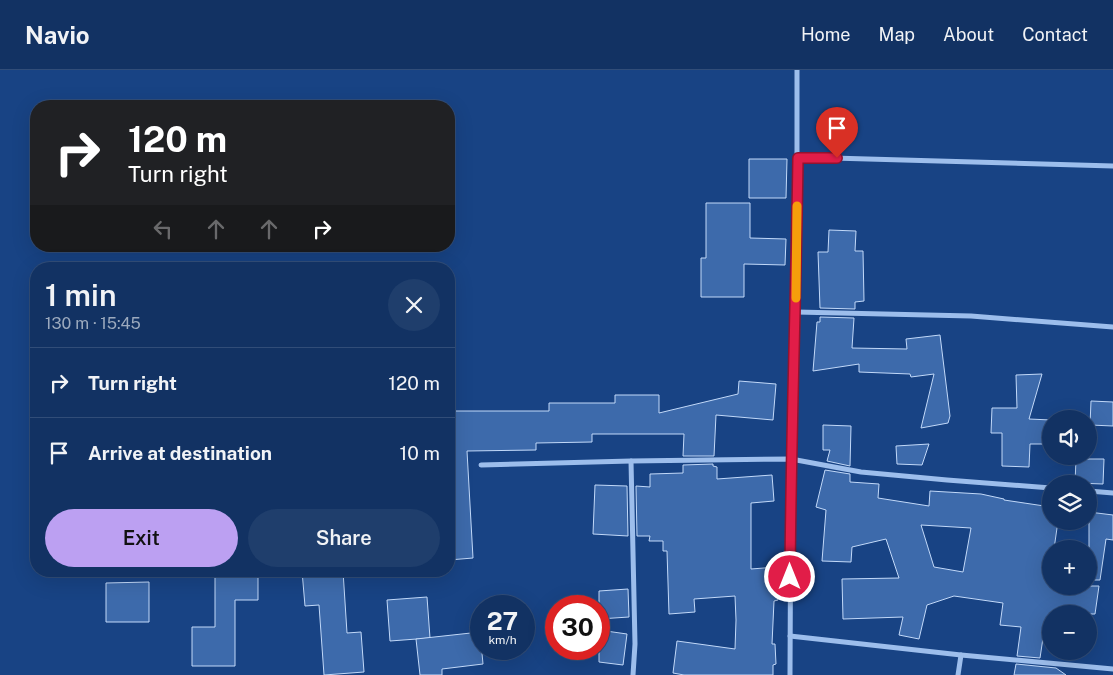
<!DOCTYPE html>
<meta charset="utf-8">
<style>
:root{--surface:#123263;--page:#1f3e6c;--text:#f1f3f6;--muted:#9caabe;--line:#314d78;--accent:#bca0f2}
body{margin:0;font-family:"Public Sans",sans-serif;background:var(--page);color:var(--text);height:100vh;display:flex;flex-direction:column;font-size:19px;white-space:nowrap}
*{box-sizing:border-box;margin:0}
p{font-size:16px;color:var(--muted)}
.icon{flex:none;width:28px;height:28px;fill:none;stroke:currentColor;stroke-width:2;stroke-linecap:round;stroke-linejoin:round}
.map{position:relative;flex:1;overflow:hidden}
.side{position:absolute;left:30px;top:192px;width:425px;height:315px;display:flex;flex-direction:column;background:var(--surface);border-radius:20px;box-shadow:0 5px 20px #0002,0 0 0 1px var(--line)}
.side>*{flex:none}
.guide{position:absolute;left:30px;top:30px;width:425px;height:152px;border-radius:20px;box-shadow:0 5px 20px #0002,0 0 0 1px var(--line);background:#202124;color:#fff;overflow:hidden}
.buttons{position:absolute;left:1042px;top:340px;display:grid;gap:10px}
.buttons a{display:grid;place-items:center;width:55px;height:55px;border-radius:50%;background:var(--surface);box-shadow:0 5px 20px #0002,0 0 0 1px var(--line);font-size:25px}
.speed{position:absolute;left:470px;top:525px;display:flex;gap:10px;font-size:25px;font-weight:700;text-align:center}
.speed>*{display:grid;place-content:center;width:65px;height:65px;border-radius:50%;background:var(--surface);box-shadow:0 5px 20px #0002,0 0 0 1px var(--line);line-height:1}
.speed small{font-size:12px;font-weight:400}
.speed .limit{border:8px solid #d22;background:#fff;color:#111}
.pin{position:absolute;display:grid;place-items:center;width:42px;height:42px;color:#fff;margin:-51px -21px;border-radius:50% 50% 50% 0;rotate:-45deg;box-shadow:0 0 5px #0007}
.pin .icon{rotate:45deg}
.me{position:absolute;width:55px;margin:-28px;rotate:0deg;stroke-linejoin:round;filter:drop-shadow(0 0 4px #0008)}
.turn{display:flex;align-items:center;gap:18px;height:105px;padding:0 15px;font-size:22px}
.turn .icon{width:65px;height:65px;stroke-width:2.5}
.turn b{display:block;font-size:35px;line-height:42px}
.lanes{display:flex;align-items:center;height:48px;padding:0 15px;background:#0003;justify-content:center;gap:25px;direction:ltr}
.lanes .off{opacity:.35}
.round{display:grid;place-items:center;flex:none;width:52px;height:52px;border-radius:26px;background:var(--page)}
.summary{display:flex;align-items:center;justify-content:space-between;height:85px;padding:0 15px}
h1{font-size:30px;font-weight:600;line-height:38px}
.primary-button{display:flex;gap:10px;margin-top:auto;padding:10px 15px}
.primary-button a{flex:1;height:58px;border-radius:30px;background:var(--accent);color:#111;font-size:20px;font-weight:600;line-height:58px;text-align:center}
.primary-button a+a{background:var(--page);color:var(--text)}
ul{padding:0;list-style:none}
li{display:flex;align-items:center;gap:15px;height:70px;padding:0 15px;border-top:1px solid var(--line)}
li div{flex:1}
li b{display:block;font-size:19px}
li em{font-style:normal}
header{display:flex;align-items:center;gap:30px;box-sizing:border-box;height:70px;padding:0 25px;background:var(--surface);border-bottom:1px solid var(--line)}
header strong{font-size:24px}
nav{display:flex;gap:28px;margin-inline-start:auto;font-size:18px}
.map>svg:first-child{display:block}
.building{fill:#3d6aab;stroke:#c2d9f9;fill-rule:evenodd}
.lines{fill:none;stroke-linecap:round;stroke-linejoin:round}
.minor{stroke:#9dbeec;stroke-width:5}
.route-casing{stroke:#92132f;stroke-width:12}
.route{stroke:#e11d48;stroke-width:9}
.slow{stroke:#f59e0b;stroke-width:9}
</style>
<header>
<strong>Navio</strong>
<nav><a>Home</a><a>Map</a><a>About</a><a>Contact</a></nav>
</header>
<div class="map">
<svg width="1113" height="605" viewBox="0 0 1113 605">
<rect width="100%" height="100%" fill="#184384"/>
<g class="building">
<path d="M749 89H787L786 128H749Z"/>
<path d="M706 133H750V168L786 169 785 195 744 194V227H701V188H706Z"/>
<path d="M829 160 856 161 855 181H863L864 231 855 232V239L820 238 818 182H828Z"/>
<path d="M820 247 854 248 852 278 907 279 906 269 940 265 950 346 948 353 921 358 934 304 911 307 910 304 859 302V294L813 301 817 252H820Z"/>
<path d="M1042 304 1029 349 1051 350V374H1030L1029 397 1002 396V363H991L992 338H1017L1016 305Z"/>
<path d="M739 311 776 314 773 350 716 345 714 386H683L684 364H592V372L536 373V380L467 381 473 488 449 490V341H549V333H615V325H659V343L738 324Z"/>
<path d="M1091 331 1113 332V356L1090 355Z"/>
<path d="M823 355 851 356 850 396 827 391 830 380H823Z"/>
<path d="M929 374 922 395 897 394 896 376Z"/>
<path d="M1076 389H1104L1103 414 1075 413Z"/>
<path d="M713 394V396L717 397V409L772 405 774 431 751 433V499L777 497 778 530 774 531 772 574H775L776 594 773 595V605H684L673 603 677 571 735 579 736 550 735 526 694 529 695 542 669 544 667 481H663V471H649L650 466H637L636 416 650 417V404L683 403V395Z"/>
<path d="M825 400 850 404V412L879 414 878 428 929 436 930 421 981 424 1004 429V430L1051 437V451H1058L1054 479H1051V516H1099L1095 544H1051V548H1046L1040 588 1017 586 1021 557 1000 555 1003 533 954 526 927 535 919 569 899 565 903 547 843 549 842 509 899 508 886 469 852 477 851 492 822 491 826 440 816 437ZM921 455 971 458 963 502 934 497Z"/>
<path d="M595 415 627 416 628 466 593 464Z"/>
<path d="M1089 442 1113 445V470L1106 469 1100 510H1089Z"/>
<path d="M215 501H258V530H235V596H192V557H215Z"/>
<path d="M302 501H343L347 563 361 562 364 602 324 605 319 535 305 536Z"/>
<path d="M149 512V552H106V513Z"/>
<path d="M628 519 629 547 599 549V521Z"/>
<path d="M427 527 430 568 390 571 387 530Z"/>
<path d="M599 560 627 564 623 595 599 592Z"/>
<path d="M480 562 483 594 442 599V605H420L416 569Z"/>
<path d="M1016 594 1056 598 1066 605H1014Z"/>
</g>
<g class="lines">
<g class="minor">
<path d="M797 87 1113 96"/>
<path d="M796 242 971 246 1113 257"/>
<path d="M631 391 635 574 633 605"/>
<path d="M481 395 631 391 791 389 861 402 947 410 1051 418"/>
<path d="M1089 421 1113 423"/>
<path d="M790 566 961 585 1113 599"/>
<path d="M790 605 791 389 796 242 797 87V0"/>
<path d="M958 605 961 585"/>
</g>
</g>
<g class="lines">
<defs>
<path id="route" d="M790 507C791 367 796 227 798 88H837"/>
</defs>
<use href="#route" class="route-casing"/>
<use href="#route" class="route"/>
<path class="slow" d="M796 228 797 136"/>
</g>
</svg>
<div class="buttons">
<a><svg class="icon" aria-label="sound" viewBox="0 0 24 24"><path d="M4 9h4l5-4v14l-5-4H4zM17 9q2 3 0 6"/></svg></a>
<a><svg class="icon" aria-label="layers" viewBox="0 0 24 24"><path d="M12 4l9 5-9 5-9-5zM3 14l9 5 9-5"/></svg></a>
<a>+</a>
<a>−</a>
</div>
<div class="speed"><div>27<small>km/h</small></div><div class="limit">30</div></div>
<div class="pin" style="left:837px;top:88px;background:#d93025"><svg class="icon" aria-label="arrive" viewBox="0 0 24 24"><path d="M6 21V4h12l-3 4 3 4H6"/></svg></div>
<svg class="me" style="left:790px;top:507px" viewBox="-20 -20 40 40"><circle r="17" fill="#e11d48" stroke="#fff" stroke-width="3"/><path d="M0-11L8 9 0 5-8 9z" fill="#fff"/></svg>
<div class="guide">
<div class="turn"><svg class="icon" aria-label="right" viewBox="0 0 24 24"><path d="M7 20v-9h11M14 6l5 5-5 5"/></svg><div><b>120 m</b>Turn right</div></div>
<div class="lanes"><svg class="icon off" aria-label="left" viewBox="0 0 24 24"><path d="M17 20v-9H6M10 6l-5 5 5 5"/></svg><svg class="icon off" aria-label="ahead" viewBox="0 0 24 24"><path d="M12 20V5M6 11l6-6 6 6"/></svg><svg class="icon off" aria-label="ahead" viewBox="0 0 24 24"><path d="M12 20V5M6 11l6-6 6 6"/></svg><svg class="icon" aria-label="right" viewBox="0 0 24 24"><path d="M7 20v-9h11M14 6l5 5-5 5"/></svg></div>
</div>
<section class="side">
<div class="summary"><div><h1>1 min</h1><p>130 m · 15:45</p></div><a class="round"><svg class="icon" aria-label="close" viewBox="0 0 24 24"><path d="M6 6l12 12M18 6L6 18"/></svg></a></div>
<ul>
<li><svg class="icon" aria-label="right" viewBox="0 0 24 24"><path d="M7 20v-9h11M14 6l5 5-5 5"/></svg><div><b>Turn right</b></div><em>120 m</em></li>
<li><svg class="icon" aria-label="arrive" viewBox="0 0 24 24"><path d="M6 21V4h12l-3 4 3 4H6"/></svg><div><b>Arrive at destination</b></div><em>10 m</em></li>
</ul>
<div class="primary-button"><a>Exit</a><a>Share</a></div>
</section>
</div>
